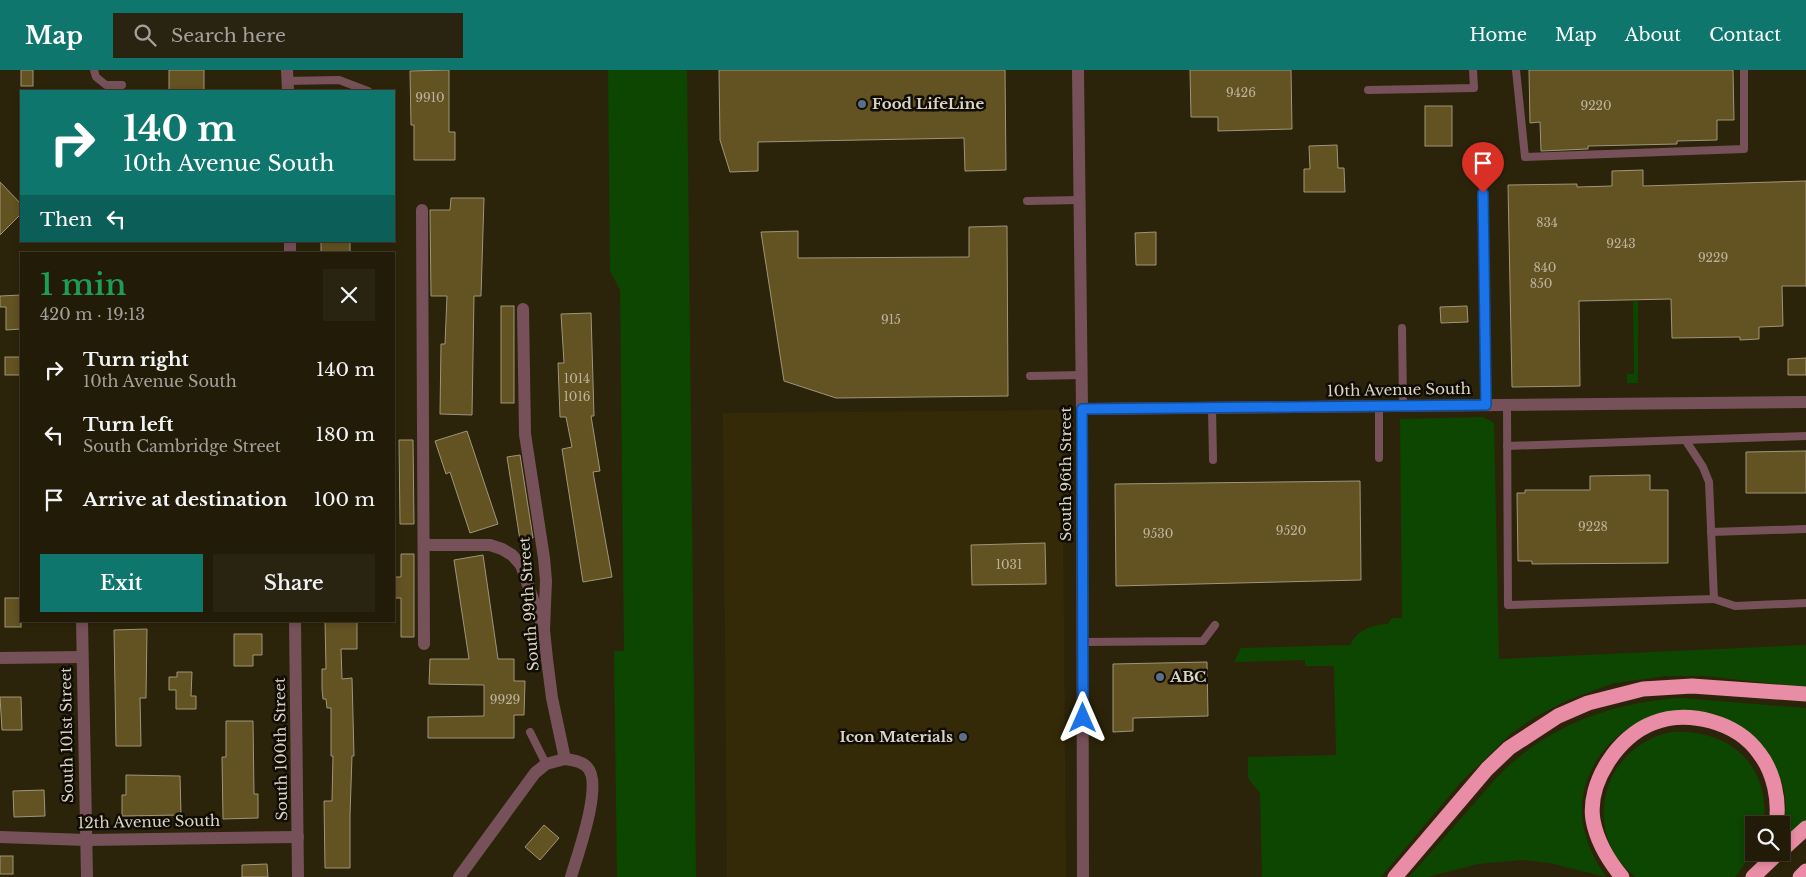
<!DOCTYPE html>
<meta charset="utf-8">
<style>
:root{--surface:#211b08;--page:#292412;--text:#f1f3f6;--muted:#a2a19c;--line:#3e3929;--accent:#0f766e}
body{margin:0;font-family:"Libre Baskerville",serif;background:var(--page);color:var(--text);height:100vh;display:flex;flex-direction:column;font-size:19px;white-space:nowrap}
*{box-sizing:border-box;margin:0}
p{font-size:16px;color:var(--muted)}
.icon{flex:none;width:28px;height:28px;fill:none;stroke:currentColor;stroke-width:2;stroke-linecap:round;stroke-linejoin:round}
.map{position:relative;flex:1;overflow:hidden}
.details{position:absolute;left:20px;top:182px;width:375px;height:370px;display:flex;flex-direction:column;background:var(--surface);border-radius:0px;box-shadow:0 2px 8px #0003,0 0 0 1px var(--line)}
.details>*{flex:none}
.guide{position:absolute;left:20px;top:20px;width:375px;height:152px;border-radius:0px;box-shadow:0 2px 8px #0003,0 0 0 1px var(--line);background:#0f766e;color:#fff;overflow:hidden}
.fabs{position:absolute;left:1745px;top:746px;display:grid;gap:10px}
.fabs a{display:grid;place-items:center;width:45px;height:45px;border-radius:0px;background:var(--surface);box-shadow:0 2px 8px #0003,0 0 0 1px var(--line);font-size:25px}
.pin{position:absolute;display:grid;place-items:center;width:42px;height:42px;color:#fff;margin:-51px -21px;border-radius:50% 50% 50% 0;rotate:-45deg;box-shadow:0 0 5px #0007}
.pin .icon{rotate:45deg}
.me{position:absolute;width:55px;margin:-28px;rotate:0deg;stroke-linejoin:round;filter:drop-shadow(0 0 4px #0008)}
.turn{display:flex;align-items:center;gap:18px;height:105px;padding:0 20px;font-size:22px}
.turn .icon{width:65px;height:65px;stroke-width:2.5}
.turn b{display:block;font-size:35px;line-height:42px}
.then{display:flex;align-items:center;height:48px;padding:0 20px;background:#0003;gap:10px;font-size:19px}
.round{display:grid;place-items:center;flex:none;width:52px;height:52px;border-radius:0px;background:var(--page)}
.overview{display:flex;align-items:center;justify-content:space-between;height:85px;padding:0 20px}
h1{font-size:30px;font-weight:600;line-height:38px;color:#1e9e55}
.action{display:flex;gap:10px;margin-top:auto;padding:10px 20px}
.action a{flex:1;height:58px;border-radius:0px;background:var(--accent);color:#fff;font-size:20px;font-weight:600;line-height:58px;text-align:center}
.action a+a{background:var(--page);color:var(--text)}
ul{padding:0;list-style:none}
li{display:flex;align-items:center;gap:15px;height:65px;padding:0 20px}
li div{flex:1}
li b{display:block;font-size:19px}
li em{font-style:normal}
header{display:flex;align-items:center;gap:30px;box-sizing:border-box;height:70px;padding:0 25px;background:var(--accent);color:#fff}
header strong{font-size:24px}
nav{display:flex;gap:28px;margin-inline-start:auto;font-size:18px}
.search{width:350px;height:45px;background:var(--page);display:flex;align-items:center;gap:12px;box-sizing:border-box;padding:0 18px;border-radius:0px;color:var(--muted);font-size:19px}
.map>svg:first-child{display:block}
.built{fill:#352a08}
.green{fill:#0c4600}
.building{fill:#635222;stroke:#9f9579}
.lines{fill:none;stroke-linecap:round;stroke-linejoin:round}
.service{stroke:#77515a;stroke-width:8}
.minor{stroke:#77515a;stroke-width:12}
.tertiary{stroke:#77515a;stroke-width:12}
.motorway{stroke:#e98ca5;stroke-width:15}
.route-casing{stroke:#114b97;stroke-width:12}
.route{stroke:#1a73e8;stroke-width:9}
.service-dot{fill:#5c6f8a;stroke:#110d04;stroke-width:2}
.labels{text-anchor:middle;stroke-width:5;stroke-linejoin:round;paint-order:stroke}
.number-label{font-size:12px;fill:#bcb49d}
.poi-label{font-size:15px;font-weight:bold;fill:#dad5c6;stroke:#110d04;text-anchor:start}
.street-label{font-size:15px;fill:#dad5c6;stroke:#110d04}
</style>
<header>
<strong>Map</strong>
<div class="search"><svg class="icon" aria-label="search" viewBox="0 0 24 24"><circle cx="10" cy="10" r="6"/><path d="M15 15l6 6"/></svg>Search here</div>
<nav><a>Home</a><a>Map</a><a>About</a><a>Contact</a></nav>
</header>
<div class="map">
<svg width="1806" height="807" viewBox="0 0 1806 807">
<rect width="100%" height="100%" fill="#2c240a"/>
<path class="built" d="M1062 340 1066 807H727L723 343Z"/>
<g class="green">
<path d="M608 0H687L696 807H617L614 581H624L620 220 610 201Z"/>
<path d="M1633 231H1638V313H1627V304H1634Z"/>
<path d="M1483 347 1494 353 1499 589 1806 575V617L1704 606H1666L1614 613 1568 630 1535 647 1513 662 1461 712 1381 807H1262L1260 723 1248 708V687L1336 685 1334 596H1305V590L1234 592 1241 578 1350 575C1359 559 1371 555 1388 554L1392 548H1402L1400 349Z"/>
<path d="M1681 628 1806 638V753L1781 771C1786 753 1789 721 1778 704 1773 697 1766 691 1760 684 1752 675 1739 657 1730 651 1716 641 1694 640 1678 641 1621 645 1571 700 1584 759 1588 777 1596 792 1606 807L1550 793 1522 790 1478 794 1427 807H1409C1430 783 1451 760 1472 736 1487 719 1501 701 1519 687 1566 649 1621 632 1681 628Z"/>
<path d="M1671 662C1730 659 1770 694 1764 755H1754V781L1735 807H1635C1579 761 1602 677 1671 662Z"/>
</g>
<g class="building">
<rect x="21" y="0" width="12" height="16"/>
<rect x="169" y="0" width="35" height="21"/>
<path d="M449 0V62H455V90H414V55H411L410 1Z"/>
<path d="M719 0H1005L1006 100 965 101 964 68 758 72V101L730 102 720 70Z"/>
<path d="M1190 0H1291L1292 59 1218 61V47H1191Z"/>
<path d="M1529 0H1733L1734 50H1717V70L1677 71V74L1588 76V79L1541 81 1540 52 1530 53Z"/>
<rect x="1425" y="36" width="27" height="40"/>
<path d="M1337 75 1338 98H1344L1345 122H1304V99H1310L1309 76Z"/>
<path d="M1643 100V116L1806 111V216H1782L1783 256 1759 257V269L1740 270V267L1672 268 1671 229 1579 231 1580 316 1512 317 1508 115 1577 114V117L1612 116V101Z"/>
<path d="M0 112 21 134V144L0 165Z"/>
<path d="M451 128H484L481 226H474L472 345 440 344 441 274H445L447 226H431L430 140H450Z"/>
<path d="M1007 156 1008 326 836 328 784 311 761 162 798 161V188L969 187V157Z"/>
<path d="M1156 162V195H1136L1135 163Z"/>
<rect x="321" y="171" width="29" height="13"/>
<path d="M21 225V259L6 260V237H0V226Z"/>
<rect x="501" y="236" width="13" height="97"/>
<path d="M1467 236 1468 252 1441 253 1440 237Z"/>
<path d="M591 243 594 346H591L600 401 593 402 612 507 583 512 562 379 572 377 566 347H560L558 293H564L561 244Z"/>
<rect x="5" y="287" width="16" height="18"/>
<path d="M1806 288V305H1788V289Z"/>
<path d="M467 361 498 454 470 463 450 402 446 404 435 371Z"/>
<path d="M399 370H413L414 454H400Z"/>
<path d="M1806 381V423H1746V382Z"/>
<path d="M520 385 533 468 520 470 507 387Z"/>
<path d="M1650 405V420H1668V493L1532 494V491H1518L1517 423H1525V420H1590V406Z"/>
<path d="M1360 411 1361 510 1116 516 1115 414Z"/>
<path d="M1045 473 1046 514 972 515 971 475Z"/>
<path d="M401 484H414V567H401V528H394V507H401Z"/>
<path d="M483 485 498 589H514V611H525L524 645H514V668H428V647L484 646V615L429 614 430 589H469L454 490Z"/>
<rect x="5" y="528" width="16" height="29"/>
<path d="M325 551H357V579H341L342 609 352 608 354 686H352L350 745V798H325L324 731H332L333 686H331V638H327L326 629H323L322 619V599H326Z"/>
<path d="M147 559 146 628H140L141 676H116L114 560Z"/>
<path d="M234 564H262V585H253V596H234Z"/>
<path d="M1207 592 1208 646 1133 648V661L1113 662V594Z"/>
<path d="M177 602H192L191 626H196V639H176V620H169V607H177Z"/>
<path d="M0 627H21L22 660H2Z"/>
<path d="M226 651H253L254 724H258V748L223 749 222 687H226Z"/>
<path d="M126 705 180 706 181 745 122 746V725H126Z"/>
<path d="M44 720 45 746 14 747 13 721Z"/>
<path d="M544 755 559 768 540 790 525 777Z"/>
<rect x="0" y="786" width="13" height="18"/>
<path d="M267 794 268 807H242V795Z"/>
</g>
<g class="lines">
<g class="service">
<path d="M94 0 96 7 106 15H122"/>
<path d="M1516 0 1525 87 1744 79V0"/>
<path d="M287 11 339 10 368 21"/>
<path d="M1368 20 1474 18 1473 0"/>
<path d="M1483 123 1486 335"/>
<path d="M1027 131 1079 130"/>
<path d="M1402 258 1403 336"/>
<path d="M1030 306 1082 305"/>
<path d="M1507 335 1508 535 1714 529 1709 412 1703 397 1686 371"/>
<path d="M1379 337V388"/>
<path d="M1212 338 1213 390"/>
<path d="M1507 376 1806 366"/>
<path d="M1711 462 1806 459"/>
<path d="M1714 529 1735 536 1806 533"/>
<path d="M1083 572 1203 571 1215 555"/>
<path d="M530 662 546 694"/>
</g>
<g class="minor">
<path d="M287 0 288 21"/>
<path d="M422 140 424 574"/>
<path d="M290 171V184"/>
<path d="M523 239 525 364 544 488 546 511 544 560 547 589 552 628 565 689C572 690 582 691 587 697 604 713 577 786 571 807"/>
<path d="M1082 339 1806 332"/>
<path d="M424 475H490L502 479 512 485 521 495 541 552"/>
<path d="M82 551 87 807"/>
<path d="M295 551 298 807"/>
<path d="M0 588 82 587"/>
<path d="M0 767 86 770 298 767"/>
<path d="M459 807 535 703 546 694 565 689"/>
</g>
<path class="tertiary" d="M1078 0 1082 339 1083 807"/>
<g class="motorway">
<path d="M1781 781 1806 758"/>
<path d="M1395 807 1487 699 1509 678 1558 646 1588 633 1643 619 1692 616 1806 624"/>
<path d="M1622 807C1608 790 1597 772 1593 750 1587 713 1618 666 1653 653 1688 639 1737 652 1759 683 1774 702 1780 731 1776 755"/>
<path d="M1753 807 1779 782"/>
<path d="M1800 807 1806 801"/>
</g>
</g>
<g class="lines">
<defs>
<path id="route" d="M1083 648 1082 339 1486 335 1483 123"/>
</defs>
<use href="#route" class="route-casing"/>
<use href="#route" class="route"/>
</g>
<g class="service-dot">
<circle cx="862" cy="34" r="5"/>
<circle cx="1160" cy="607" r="5"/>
<circle cx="963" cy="667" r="5"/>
</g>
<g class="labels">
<g class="number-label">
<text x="1241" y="27">9426</text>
<text x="430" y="32">9910</text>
<text x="1596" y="40">9220</text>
<text x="1547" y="157">834</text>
<text x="1621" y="178">9243</text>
<text x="1713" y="192">9229</text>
<text x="1545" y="202">840</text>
<text x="1541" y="218">850</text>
<text x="891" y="254">915</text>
<text x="577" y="313">1014</text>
<text x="577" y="331">1016</text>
<text x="1593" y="461">9228</text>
<text x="1291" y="465">9520</text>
<text x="1158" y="468">9530</text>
<text x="1009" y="499">1031</text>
<text x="505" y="634">9929</text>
</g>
<g class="poi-label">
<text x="872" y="39">Food LifeLine</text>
<text x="1170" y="612">ABC</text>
<text x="953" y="672" text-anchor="end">Icon Materials</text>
</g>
<g class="street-label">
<text transform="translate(1399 320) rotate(-1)" y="5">10th Avenue South</text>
<text transform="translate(1066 404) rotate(-90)" y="5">South 96th Street</text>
<text transform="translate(529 534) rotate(-94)" y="5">South 99th Street</text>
<text transform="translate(67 665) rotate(-91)" y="5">South 101st Street</text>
<text transform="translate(281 679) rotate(-91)" y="5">South 100th Street</text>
<text transform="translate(149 752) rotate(-1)" y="5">12th Avenue South</text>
</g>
</g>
</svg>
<div class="fabs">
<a><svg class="icon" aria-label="search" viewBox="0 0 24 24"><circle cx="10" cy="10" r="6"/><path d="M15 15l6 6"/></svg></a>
</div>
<div class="pin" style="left:1483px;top:123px;background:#d93025"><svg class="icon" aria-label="arrive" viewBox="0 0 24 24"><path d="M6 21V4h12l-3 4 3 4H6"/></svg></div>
<svg class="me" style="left:1083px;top:648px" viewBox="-20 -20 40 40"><path d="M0-17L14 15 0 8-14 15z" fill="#1a73e8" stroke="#fff" stroke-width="4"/></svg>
<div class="guide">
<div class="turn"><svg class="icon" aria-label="right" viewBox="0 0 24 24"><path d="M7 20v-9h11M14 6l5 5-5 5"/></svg><div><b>140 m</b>10th Avenue South</div></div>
<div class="then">Then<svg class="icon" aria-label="left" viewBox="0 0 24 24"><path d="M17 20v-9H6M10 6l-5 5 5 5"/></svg></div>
</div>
<section class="details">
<div class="overview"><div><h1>1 min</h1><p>420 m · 19:13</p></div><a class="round"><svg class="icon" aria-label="close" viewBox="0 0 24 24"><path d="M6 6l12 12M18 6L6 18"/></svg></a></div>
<ul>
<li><svg class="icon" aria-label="right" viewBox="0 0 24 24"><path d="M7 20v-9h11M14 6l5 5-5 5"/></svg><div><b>Turn right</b><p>10th Avenue South</p></div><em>140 m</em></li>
<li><svg class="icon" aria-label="left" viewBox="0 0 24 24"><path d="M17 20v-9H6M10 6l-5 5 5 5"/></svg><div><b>Turn left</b><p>South Cambridge Street</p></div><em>180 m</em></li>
<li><svg class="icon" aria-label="arrive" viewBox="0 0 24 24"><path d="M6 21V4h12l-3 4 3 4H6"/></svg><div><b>Arrive at destination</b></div><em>100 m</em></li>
</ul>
<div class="action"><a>Exit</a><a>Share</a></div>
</section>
</div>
